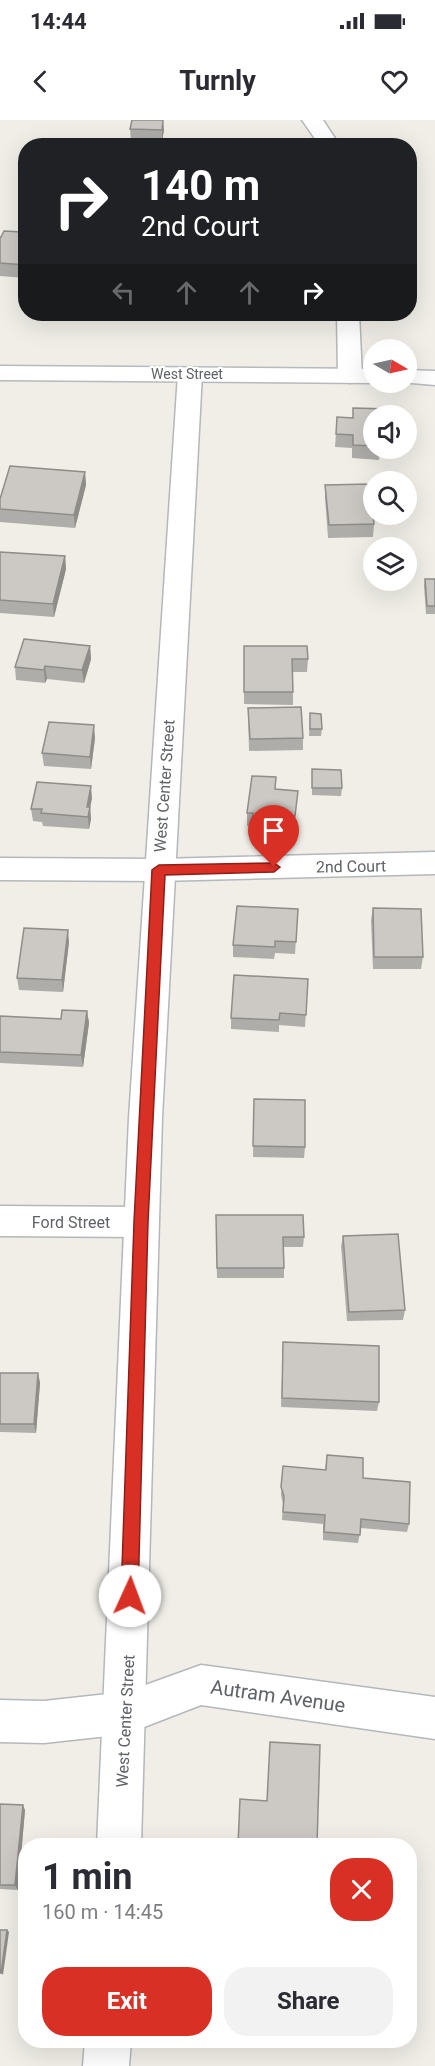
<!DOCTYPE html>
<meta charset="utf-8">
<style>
:root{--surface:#fff;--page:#f2f2f3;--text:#2b2b33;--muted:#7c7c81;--accent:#d93025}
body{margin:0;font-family:Roboto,sans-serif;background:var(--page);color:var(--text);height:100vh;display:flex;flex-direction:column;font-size:22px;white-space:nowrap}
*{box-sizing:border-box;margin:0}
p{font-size:20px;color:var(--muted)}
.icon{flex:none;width:33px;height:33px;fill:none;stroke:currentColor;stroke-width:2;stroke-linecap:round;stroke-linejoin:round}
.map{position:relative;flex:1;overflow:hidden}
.sheet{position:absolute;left:18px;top:1718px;width:399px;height:210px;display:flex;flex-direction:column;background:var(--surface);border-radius:24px;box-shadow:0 6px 24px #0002}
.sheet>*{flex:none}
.banner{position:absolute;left:18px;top:18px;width:399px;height:183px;border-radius:24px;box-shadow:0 6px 24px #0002;background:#202124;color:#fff;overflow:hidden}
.needle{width:39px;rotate:99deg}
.fabs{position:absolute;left:363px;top:219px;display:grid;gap:12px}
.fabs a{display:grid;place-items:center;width:54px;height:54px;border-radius:50%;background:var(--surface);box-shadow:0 6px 24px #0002;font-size:30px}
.pin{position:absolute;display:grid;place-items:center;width:51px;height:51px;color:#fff;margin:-62px -26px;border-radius:50% 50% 50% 0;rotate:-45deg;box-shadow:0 0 6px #0007}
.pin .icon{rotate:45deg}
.me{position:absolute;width:66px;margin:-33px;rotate:2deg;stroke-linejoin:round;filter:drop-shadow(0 0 4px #0008)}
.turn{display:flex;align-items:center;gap:21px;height:126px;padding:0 24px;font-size:27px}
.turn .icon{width:78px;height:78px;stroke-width:2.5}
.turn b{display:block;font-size:42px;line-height:51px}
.lanes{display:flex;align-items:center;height:57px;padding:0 24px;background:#0003;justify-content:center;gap:30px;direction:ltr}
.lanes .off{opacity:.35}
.round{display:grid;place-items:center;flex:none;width:63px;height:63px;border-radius:24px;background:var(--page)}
.overview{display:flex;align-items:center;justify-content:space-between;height:102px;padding:0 24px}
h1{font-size:36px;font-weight:700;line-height:45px}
.cta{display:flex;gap:12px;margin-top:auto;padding:12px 24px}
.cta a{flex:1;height:69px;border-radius:24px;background:var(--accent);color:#fff;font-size:24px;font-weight:700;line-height:69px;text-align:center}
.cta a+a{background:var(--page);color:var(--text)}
.status{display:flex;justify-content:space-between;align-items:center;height:42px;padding:0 30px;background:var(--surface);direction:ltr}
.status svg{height:16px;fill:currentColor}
header{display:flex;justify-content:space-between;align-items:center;height:78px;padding:0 24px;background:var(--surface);font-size:27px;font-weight:700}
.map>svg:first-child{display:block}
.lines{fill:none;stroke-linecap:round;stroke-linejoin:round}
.minor-casing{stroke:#b4b7bb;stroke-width:3}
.tertiary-casing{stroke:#b4b7bb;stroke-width:3}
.secondary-casing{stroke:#b6b9be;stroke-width:3}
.minor{fill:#fff;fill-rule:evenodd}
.tertiary{fill:#fff;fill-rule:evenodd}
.secondary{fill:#fff;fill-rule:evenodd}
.wall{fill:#afada9}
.shaded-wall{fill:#8f8d89}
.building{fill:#ccc9c4;stroke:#8f8d89;stroke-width:1.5}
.route{fill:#d93025;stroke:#8d1f18;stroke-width:1.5}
.labels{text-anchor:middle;stroke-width:4.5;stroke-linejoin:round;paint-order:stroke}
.far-street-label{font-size:14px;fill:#5f6267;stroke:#fff}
.street-label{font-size:16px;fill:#5f6267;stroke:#fff}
.near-street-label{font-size:20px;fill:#5f6267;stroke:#fff}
</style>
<div class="status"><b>14:44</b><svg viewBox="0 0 49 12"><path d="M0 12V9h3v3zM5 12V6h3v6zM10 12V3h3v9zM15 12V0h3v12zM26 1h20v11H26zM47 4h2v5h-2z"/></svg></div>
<header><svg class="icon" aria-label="back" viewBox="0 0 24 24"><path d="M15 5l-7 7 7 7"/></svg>Turnly<svg class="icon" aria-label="heart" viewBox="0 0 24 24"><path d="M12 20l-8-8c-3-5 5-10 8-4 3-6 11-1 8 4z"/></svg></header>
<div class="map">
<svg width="435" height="1946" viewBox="0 0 435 1946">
<rect width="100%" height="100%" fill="#f0eee7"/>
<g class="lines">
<defs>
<g id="minor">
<path d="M435 732V754L159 761 0 760V738L159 739Z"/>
<path d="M0 1086 141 1087 153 1091 158 1102 153 1113 141 1117 0 1116Z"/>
<path d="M201 1545 435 1577V1619L201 1585 126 1614 44 1623 0 1622V1580L44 1581 126 1572Z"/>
</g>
<g id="tertiary">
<path d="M302 0H323L340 26H320Z"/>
<path d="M337 194H359L362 256 358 261 350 263 342 261 338 256Z"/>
<path d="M190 247 198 249 202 254 162 998 141 1725H97L129 998 178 254 182 249Z"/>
<path d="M85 1920H131L129 1946H83Z"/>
</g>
<g id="secondary">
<path d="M0 246 374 249V262H376L374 263 0 260Z"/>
<path d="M406 250 435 251V265L400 262H406Z"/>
</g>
</defs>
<use href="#minor" class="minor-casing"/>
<use href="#tertiary" class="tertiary-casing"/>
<use href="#secondary" class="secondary-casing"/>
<use href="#minor" class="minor"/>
<use href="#tertiary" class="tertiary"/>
<use href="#secondary" class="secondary"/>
</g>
<g class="wall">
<path d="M130 9H164L162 22H131Z"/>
<path d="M0 117 26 118V158L0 156Z"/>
<path d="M165 194H229L227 201 170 198V195Z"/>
<path d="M374 296V328H380L379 340 352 338V328L335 327 337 297 353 298Z"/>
<path d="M85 352 86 365 75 408 0 402V379Z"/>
<path d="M325 365 374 404 373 417 328 418 325 378Z"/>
<path d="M0 432 65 436 66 449 54 497 0 493Z"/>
<path d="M425 459H435V494H426L424 466Z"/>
<path d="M90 526 91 539 84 563 47 559 45 563 16 560 15 547Z"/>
<path d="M244 526 308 539 307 552H293V585L244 584Z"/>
<path d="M248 588 303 618V630L249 631Z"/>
<path d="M310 593 322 609 321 616H309Z"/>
<path d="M95 618 91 649 44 646 42 633Z"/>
<path d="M312 649 342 668 341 676 312 675Z"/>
<path d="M276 669 298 671 294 709 277 707V717L252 716V706H247V693Z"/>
<path d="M92 678 90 688 91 699 89 709 43 706 42 702 33 701 31 689Z"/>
<path d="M373 788 423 837 421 849H373L371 800Z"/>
<path d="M298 789 295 834 275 833 274 839 233 837V825Z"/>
<path d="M69 822 63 872 19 870 17 858Z"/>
<path d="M308 859 305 907 279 905V912L231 909V898Z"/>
<path d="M87 891 89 903 83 947 0 943V896L61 899Z"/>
<path d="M254 979 305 1027 304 1038 253 1037Z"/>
<path d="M216 1095 304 1117 303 1127H284V1158H217Z"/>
<path d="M343 1116 405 1190 403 1200 347 1201 341 1126Z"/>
<path d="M283 1222 379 1282 377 1291 281 1287Z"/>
<path d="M0 1253H38L40 1263 36 1313 0 1312Z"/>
<path d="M327 1335 363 1358 409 1404 407 1412 361 1408 358 1423 323 1420V1404L282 1400 283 1384 281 1375 283 1346 325 1350Z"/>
<path d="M0 1684 25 1690 18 1770 0 1769Z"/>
</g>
<g class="shaded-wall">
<path d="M163 0 164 9 162 22V10Z"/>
<path d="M85 352 86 365 75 408 74 395Z"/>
<path d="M65 436 66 449 54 497 53 484Z"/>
<path d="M90 526 91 539 84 563 82 550Z"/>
<path d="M45 546 47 559 45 563 44 550Z"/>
<path d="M94 605 95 618 91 649 90 637Z"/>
<path d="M91 666 92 678 90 687 91 699 89 709 87 687Z"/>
<path d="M68 810 69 822 63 872 62 860Z"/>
<path d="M87 891 89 903 83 947 81 935Z"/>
<path d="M38 1253 40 1263 36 1313 34 1304Z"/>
<path d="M23 1685 25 1690 18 1770 15 1765Z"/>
<path d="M7 1810 9 1812 3 1855 1 1853Z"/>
</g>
<g class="building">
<path d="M132 0H163L162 10 130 9Z"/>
<path d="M4 111 21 112 19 118H26V145L0 143V117H1Z"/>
<path d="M353 288 389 289V296H374V326L353 325V315L336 314 337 297 353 298Z"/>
<path d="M10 346 85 352 74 395 0 389V379Z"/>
<path d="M370 364 374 404 329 405 325 365Z"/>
<path d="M0 432 65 436 53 484 0 480Z"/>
<path d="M425 459H435V486H427Z"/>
<path d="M24 519 90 526 82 550 45 546 44 550 15 547Z"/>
<path d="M244 526H307L308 539H292L293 572H244Z"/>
<path d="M301 587 303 618 250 619 248 588Z"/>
<path d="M310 593 321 594 322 609H310Z"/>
<path d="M49 602 94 605 90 637 42 633Z"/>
<path d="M312 649 341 650 342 668H312Z"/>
<path d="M252 656 276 657 275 669 298 671 295 696 278 695 277 705 253 703V693H247Z"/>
<path d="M37 662 91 666 87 687H90L88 697 41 693 42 689H31Z"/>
<path d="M237 786 298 789 296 822 275 821V827L233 825Z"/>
<path d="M373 788 421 789 423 837H374Z"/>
<path d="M24 808 68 810 62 860 17 858Z"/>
<path d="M234 855 308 859 306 895 280 893 279 900 231 898Z"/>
<path d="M62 890 87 891 81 935 0 932V896L61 899Z"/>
<path d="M254 979 305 980V1027L253 1026Z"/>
<path d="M216 1095H303L304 1117H283L284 1148H217Z"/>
<path d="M398 1114 405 1190 349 1192 343 1116Z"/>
<path d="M283 1222 379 1226V1282L282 1278Z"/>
<path d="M0 1253H38L34 1304H0Z"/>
<path d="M327 1335 363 1338V1358L410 1362 409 1404 361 1399 360 1415 324 1412 325 1395 283 1392 284 1376 281 1367 283 1346 326 1350Z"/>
<path d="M270 1622 320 1625 317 1725H238L240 1679 267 1681Z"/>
<path d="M0 1684 23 1685 15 1765H0Z"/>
<path d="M0 1810H7L1 1853H0Z"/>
</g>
<path class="route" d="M274 743 280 747 274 752 165 755 148 1102 138 1476 135 1482 130 1484 124 1482 121 1476 134 1102 152 750 159 745Z"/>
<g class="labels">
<g class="far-street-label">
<text x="187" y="259">West Street</text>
</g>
<g class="street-label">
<text transform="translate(164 666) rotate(-86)" y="6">West Center Street</text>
<text transform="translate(351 746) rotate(-1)" y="6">2nd Court</text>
<text x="71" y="1108">Ford Street</text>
<text transform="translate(125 1601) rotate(-87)" y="6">West Center Street</text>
</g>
<g class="near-street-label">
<text transform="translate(278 1576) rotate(8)" y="7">Autram Avenue</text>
</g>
</g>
</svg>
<div class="fabs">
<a><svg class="needle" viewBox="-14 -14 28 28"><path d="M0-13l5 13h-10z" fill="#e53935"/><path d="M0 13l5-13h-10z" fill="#7c7c81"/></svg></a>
<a><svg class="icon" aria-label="sound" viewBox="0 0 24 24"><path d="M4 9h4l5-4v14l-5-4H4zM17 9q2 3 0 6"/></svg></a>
<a><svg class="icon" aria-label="search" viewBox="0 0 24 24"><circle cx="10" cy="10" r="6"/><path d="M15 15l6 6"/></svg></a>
<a><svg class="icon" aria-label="layers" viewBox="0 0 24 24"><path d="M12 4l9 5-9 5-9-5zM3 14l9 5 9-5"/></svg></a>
</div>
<div class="pin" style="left:274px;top:747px;background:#d93025"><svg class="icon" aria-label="arrive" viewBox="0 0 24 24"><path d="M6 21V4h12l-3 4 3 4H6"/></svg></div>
<svg class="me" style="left:130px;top:1476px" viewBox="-20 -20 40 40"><circle r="19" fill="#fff"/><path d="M0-13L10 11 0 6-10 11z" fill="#d93025"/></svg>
<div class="banner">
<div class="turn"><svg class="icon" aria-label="right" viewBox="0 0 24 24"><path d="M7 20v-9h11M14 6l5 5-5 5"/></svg><div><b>140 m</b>2nd Court</div></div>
<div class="lanes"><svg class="icon off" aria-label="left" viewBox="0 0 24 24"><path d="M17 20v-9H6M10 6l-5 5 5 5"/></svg><svg class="icon off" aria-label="ahead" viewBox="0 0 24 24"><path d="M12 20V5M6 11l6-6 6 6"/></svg><svg class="icon off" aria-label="ahead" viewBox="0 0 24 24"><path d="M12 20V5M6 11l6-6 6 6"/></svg><svg class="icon" aria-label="right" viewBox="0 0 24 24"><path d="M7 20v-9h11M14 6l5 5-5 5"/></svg></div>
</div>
<section class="sheet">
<div class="overview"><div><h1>1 min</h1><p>160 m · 14:45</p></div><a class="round" style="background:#d93025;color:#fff"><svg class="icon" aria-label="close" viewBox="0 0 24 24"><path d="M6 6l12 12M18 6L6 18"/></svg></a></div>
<div class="cta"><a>Exit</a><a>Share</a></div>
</section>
</div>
